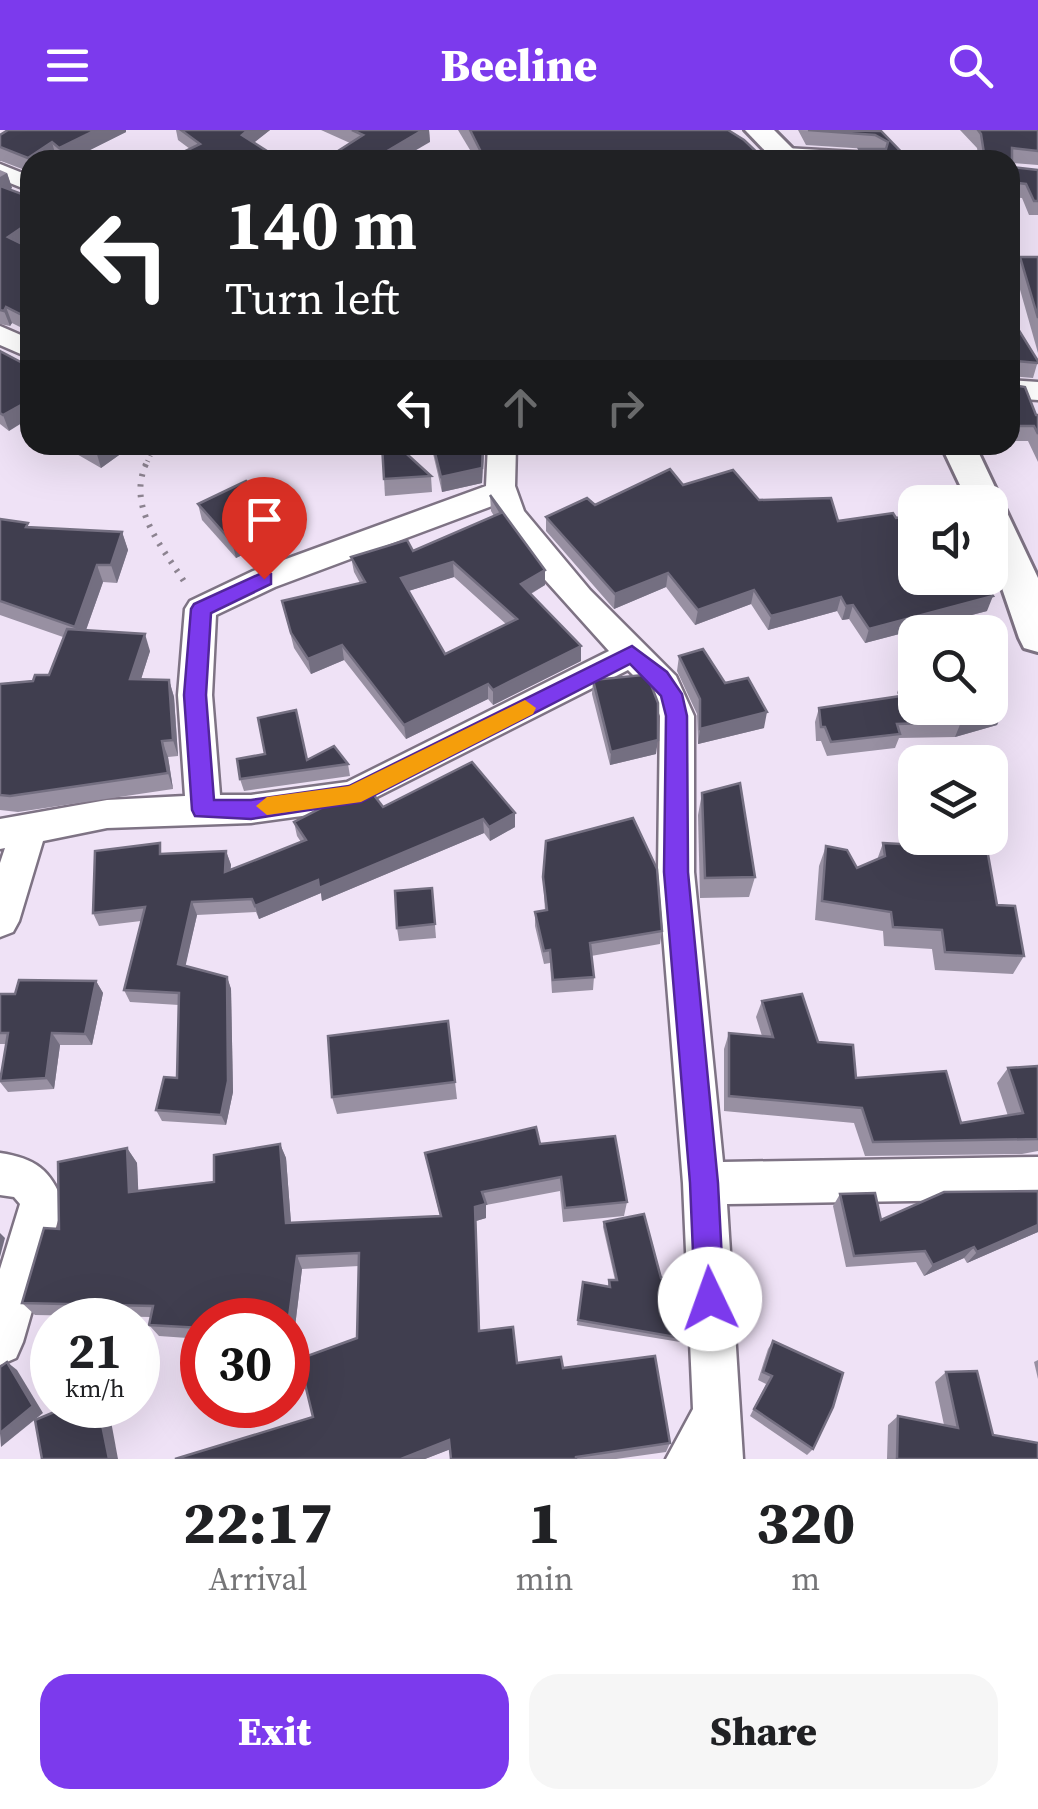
<!DOCTYPE html>
<style>
:root{--surface:#fff;--page:#f6f6f6;--text:#202124;--muted:#757577;--accent:#7c3aed}
body{margin:0;font-family:"Source Serif 4",serif;background:var(--page);color:var(--text);height:100vh;display:flex;flex-direction:column;font-size:38px;white-space:nowrap}
*{box-sizing:border-box;margin:0}
p{font-size:32px;color:var(--muted)}
.icon{flex:none;width:55px;height:55px;fill:none;stroke:currentColor;stroke-width:2;stroke-linecap:round;stroke-linejoin:round}
.map{position:relative;height:1329px;overflow:hidden}
.side{display:flex;flex-direction:column;background:var(--surface);flex:1}
.side>*{flex:none}
.hud{position:absolute;left:20px;top:20px;width:1000px;height:305px;border-radius:30px;box-shadow:0 10px 40px #0002;background:#202124;color:#fff;overflow:hidden}
.buttons{position:absolute;left:898px;top:355px;display:grid;gap:20px}
.buttons a{display:grid;place-items:center;width:110px;height:110px;border-radius:20px;background:var(--surface);box-shadow:0 10px 40px #0002;font-size:50px}
.speed{position:absolute;left:30px;top:1168px;display:flex;gap:20px;font-size:50px;font-weight:700;text-align:center}
.speed>*{display:grid;place-content:center;width:130px;height:130px;border-radius:50%;background:var(--surface);box-shadow:0 10px 40px #0002;line-height:1}
.speed small{font-size:25px;font-weight:400}
.speed .limit{border:15px solid #d22;background:#fff;color:#111}
.pin{position:absolute;display:grid;place-items:center;width:85px;height:85px;color:#fff;margin:-102px -42px;border-radius:50% 50% 50% 0;rotate:-45deg;box-shadow:0 0 10px #0007}
.pin .icon{rotate:45deg}
.me{position:absolute;width:110px;margin:-55px;rotate:357deg;stroke-linejoin:round;filter:drop-shadow(0 0 8px #0008)}
.turn{display:flex;align-items:center;gap:35px;height:210px;padding:0 40px;font-size:45px}
.turn .icon{width:130px;height:130px;stroke-width:2.5}
.turn b{display:block;font-size:70px;line-height:85px}
.lanes{display:flex;align-items:center;height:95px;padding:0 40px;background:#0003;justify-content:center;gap:50px;direction:ltr}
.lanes .off{opacity:.35}
.eta{display:flex;justify-content:space-evenly;align-items:center;height:170px;text-align:center}
.eta b{font-size:60px;font-weight:800;line-height:70px}
.primary-button{display:flex;gap:20px;margin-top:auto;padding:20px 40px}
.primary-button a{flex:1;height:115px;border-radius:30px;background:var(--accent);color:#fff;font-size:40px;font-weight:800;line-height:115px;text-align:center}
.primary-button a+a{background:var(--page);color:var(--text)}
header{display:flex;justify-content:space-between;align-items:center;height:130px;padding:0 40px;background:var(--accent);color:#fff;font-size:45px;font-weight:800}
.map>svg:first-child{display:block}
.lines{fill:none;stroke-linecap:round;stroke-linejoin:round}
.minor-casing{stroke:#7e7384;stroke-width:5}
.tertiary-casing{stroke:#7e7384;stroke-width:6}
.path-far1{stroke:#8c8390;stroke-width:5;stroke-dasharray:1 5;stroke-linecap:butt}
.path{stroke:#8c8390;stroke-width:6;stroke-dasharray:2.5 8;stroke-linecap:butt}
.minor{fill:#fff;fill-rule:evenodd}
.tertiary{fill:#fff;fill-rule:evenodd}
.wall{fill:#9890a2;fill-rule:evenodd}
.shaded-wall{fill:#746f81}
.building{fill:#403e4f;stroke:#746f81;stroke-width:2.5;fill-rule:evenodd}
.route{fill:#7c3aed;stroke:#51269a;stroke-width:2.5}
.slow{fill:#f59e0b}
</style>
<header><svg class="icon" aria-label="menu" viewBox="0 0 24 24"><path d="M4 6h16M4 12h16M4 18h16"/></svg>Beeline<svg class="icon" aria-label="search" viewBox="0 0 24 24"><circle cx="10" cy="10" r="6"/><path d="M15 15l6 6"/></svg></header>
<div class="map">
<svg width="1038" height="1329" viewBox="0 0 1038 1329">
<rect width="100%" height="100%" fill="#efe2f6"/>
<g class="lines">
<defs>
<g id="minor">
<path d="M785 18 872 23 883 30H777L774 25 777 20Z"/>
<path d="M0 34 30 46V61L0 49Z"/>
<path d="M0 196 30 209V228L0 215Z"/>
<path d="M1010 250 1038 252V270L1010 268Z"/>
<path d="M488 315H516L515 356 524 381 590 460 676 546 694 586V742L723 1032 1038 1027V1069L727 1074 743 1329H666L693 1279 683 1053 658 742 660 586 652 564 628 540 353 679 251 693 107 698 43 711 19 791 13 802 0 807V733L5 718 0 719V689L107 670 185 666 178 565 185 479 190 471 253 441 486 356ZM492 376 529 432 609 521 347 652 251 665H220L212 565 216 485 275 457Z"/>
<path d="M0 1023C35 1028 51 1040 63 1073L23 1212 16 1228 0 1235V1139L20 1074 14 1067 0 1065Z"/>
</g>
<g id="tertiary">
<path d="M745 0H774L804 30H774Z"/>
<path d="M941 315H975L1038 448V522L1024 518 1019 508 990 423V372H968Z"/>
</g>
</defs>
<use href="#minor" class="minor-casing"/>
<use href="#tertiary" class="tertiary-casing"/>
<path class="path-far1" d="M145 337 155 315"/>
<path class="path" d="M146 334C126 378 164 419 187 456"/>
<use href="#minor" class="minor"/>
<use href="#tertiary" class="tertiary"/>
</g>
<g class="wall">
<path d="M8 0H126V2L70 30H60L56 27 30 30V42L1 31H0V5Z"/>
<path d="M176 0H270L254 12 190 19 178 10Z"/>
<path d="M321 0H429L430 12 350 13Z"/>
<path d="M458 0H728L765 30H476Z"/>
<path d="M798 0 881 1 909 30H856L859 19H868L806 15Z"/>
<path d="M960 0H1038V35L1012 33V37L1038 40V85H1029L1022 68 1010 67V30H979L977 18Z"/>
<path d="M0 40 7 43 12 58 10 59 30 67V110L24 115 30 118V202L12 193 10 196 0 194Z"/>
<path d="M1020 127H1038V223L1015 142Z"/>
<path d="M1010 186 1038 231 1033 248 1012 246 1013 255 1036 285H1038V332L1028 311H1010Z"/>
<path d="M0 221 9 301 0 294Z"/>
<path d="M67 315H133L101 338 68 319Z"/>
<path d="M382 315 431 346 432 362 385 366Z"/>
<path d="M431 315H485L482 353 442 362Z"/>
<path d="M683 355 759 370 838 391 896 388 915 448 987 458V481L865 513 849 489 842 490 837 481 768 500 751 474 695 495 666 457 614 479 546 401V387Z"/>
<path d="M490 365 545 455 531 464 581 516V531L493 575 488 569 406 609 344 530 311 544 294 518 282 471 360 453 354 442 351 427 413 421 494 386 491 381ZM454 447 506 494 445 524 408 461Z"/>
<path d="M198 374 287 403 236 428 202 390Z"/>
<path d="M0 389 30 397 122 402 128 420 117 453 103 452 86 500 150 521 141 549 169 550 174 567 178 626 168 627 173 659 18 682 0 680V554L33 551 49 545 63 507 0 485Z"/>
<path d="M679 526 725 553 764 598 698 614 697 584 677 541Z"/>
<path d="M990 545 999 556 994 567 1003 581 997 595 955 607 899 608 895 618 827 626 821 611H816L815 592 819 578 899 566 897 563 902 549Z"/>
<path d="M593 550 656 624 610 635 592 564Z"/>
<path d="M307 630 348 634 350 646 244 661 240 649Z"/>
<path d="M472 632 515 697 490 711 484 703 322 771 321 763 259 789 256 782 197 785 185 836 227 847 231 859 233 962 226 995 162 991 156 980 177 948 179 875 130 872 124 860 141 791 99 796 93 783 164 723 226 721 231 735 230 740 301 712 297 706 294 692 383 677Z"/>
<path d="M702 663 755 747 749 767 700 768 698 685Z"/>
<path d="M883 713 997 775 1024 826 1013 844 935 840 932 819 884 816 883 801 815 790 819 736 826 716 857 738 877 730Z"/>
<path d="M543 747 662 801 660 814 591 826 594 847 593 860 552 863 550 833 544 834 535 796V782L545 781Z"/>
<path d="M432 758 436 808 399 811 397 798Z"/>
<path d="M96 851 103 863 92 915H60L54 959 8 962 0 952 6 914H0V864H15Z"/>
<path d="M762 871 818 912 856 948 961 993 1008 986 997 953 1008 938 1038 936V1021L1022 1024 865 1026 854 993 724 981V919L729 903 762 906 756 887Z"/>
<path d="M448 891 457 969 337 984 332 967Z"/>
<path d="M280 1014 286 1028 291 1093 440 1086 425 1023 540 1014 627 1072 624 1086 563 1092 560 1061 486 1075V1088L476 1091 480 1201 517 1233 563 1238 670 1313 666 1322 616 1329H451L450 1319 425 1329 313 1287 357 1208 359 1136 302 1139 293 1213H288V1190H202V1209L159 1206 149 1195 151 1187 35 1185 22 1173 59 1099 127 1018 137 1033 138 1061 214 1052Z"/>
<path d="M1038 1061V1102L967 1133 964 1128 924 1146 916 1132 846 1137 833 1076 840 1064 881 1090Z"/>
<path d="M604 1092 661 1148 681 1208 680 1212 577 1195 583 1152 608 1156 609 1150H615L603 1097Z"/>
<path d="M773 1211 813 1319 807 1325 750 1286 766 1254 758 1250 768 1219Z"/>
<path d="M1038 1230V1249L1034 1232Z"/>
<path d="M946 1242 993 1305 1038 1329H887L888 1295 898 1286 944 1295 935 1252Z"/>
</g>
<g class="shaded-wall">
<path d="M96 0H126V2L70 30H62L59 18Z"/>
<path d="M248 0H270L245 20 242 5Z"/>
<path d="M423 0H429L430 12 399 30H372Z"/>
<path d="M52 12 56 27 51 30H30V35L28 28Z"/>
<path d="M7 43 12 58 0 66V47Z"/>
<path d="M30 92V110L13 122 8 107Z"/>
<path d="M6 177 12 193 10 196 4 181Z"/>
<path d="M30 270V288L9 301 3 285Z"/>
<path d="M105 315H133L101 338 96 321Z"/>
<path d="M209 315H234L211 322Z"/>
<path d="M352 315H369L353 323Z"/>
<path d="M483 315 482 353 442 362 441 347Z"/>
<path d="M284 387 287 403 236 428 232 412Z"/>
<path d="M122 402 128 420 117 453 111 435Z"/>
<path d="M453 432 454 447 402 463 401 448Z"/>
<path d="M97 435 103 452 81 514 75 497Z"/>
<path d="M545 440V455L521 469V454Z"/>
<path d="M668 443 666 457 614 479 615 464Z"/>
<path d="M754 460 751 474 695 495 698 480Z"/>
<path d="M993 466 987 481 865 513 869 499Z"/>
<path d="M841 467 837 481 768 500 771 486Z"/>
<path d="M853 475 849 489 842 490 846 476Z"/>
<path d="M145 504 150 521 136 565 130 549Z"/>
<path d="M342 515 344 530 311 544 308 529Z"/>
<path d="M581 516V531L493 575V560Z"/>
<path d="M169 550 174 567 178 626 173 610Z"/>
<path d="M488 554V569L406 609 404 595Z"/>
<path d="M999 556 993 570 990 571V559Z"/>
<path d="M1003 581 997 595 955 607 961 592Z"/>
<path d="M767 582 764 598 698 614 700 599Z"/>
<path d="M658 610 656 624 610 635 611 622Z"/>
<path d="M162 611 168 627 173 659 168 643Z"/>
<path d="M515 683V697L490 711 489 697Z"/>
<path d="M483 689 484 703 322 771 321 763 259 789 255 776 318 750Z"/>
<path d="M226 721 231 735 229 756 225 742Z"/>
<path d="M192 772 197 785 183 847 178 834Z"/>
<path d="M227 847 231 859 233 962 226 995 221 985Z"/>
<path d="M96 851 103 863 92 915 85 904Z"/>
<path d="M52 903 60 915 54 959 46 948Z"/>
<path d="M280 1014 286 1028 292 1106 286 1093Z"/>
<path d="M127 1018 137 1033 139 1076 129 1062Z"/>
<path d="M486 1074V1088L476 1091 475 1077Z"/>
<path d="M1038 1095V1102L967 1133 977 1122Z"/>
<path d="M0 1103 5 1108 0 1127Z"/>
<path d="M974 1117 964 1128 924 1146 933 1135Z"/>
<path d="M297 1126 302 1139 293 1213 288 1204V1195Z"/>
<path d="M7 1232 17 1240 43 1283 1 1317 0 1303Z"/>
<path d="M98 1275H108L118 1329H109Z"/>
<path d="M449 1310 451 1319 425 1329H401Z"/>
</g>
<g class="building">
<path d="M8 0H96L59 18 52 12 28 28 0 17V5Z"/>
<path d="M181 0H248L242 5 281 30H170L169 29 200 14Z"/>
<path d="M352 0H423L372 30H324L363 5Z"/>
<path d="M470 0H728L744 10 765 30H485Z"/>
<path d="M808 0 881 1 909 30H864L859 19H886L888 12 875 5Z"/>
<path d="M978 0H1038V21L1012 18V37L1038 40V71H1034L1026 54 1010 52V30H985L981 4Z"/>
<path d="M0 56 30 67V92L8 107 30 118V189L6 177 4 181 0 180Z"/>
<path d="M1020 127H1038V188Z"/>
<path d="M1010 186 1038 231V233L1016 231 1012 235 1013 255 1025 257 1036 285H1038V304L1034 296H1010Z"/>
<path d="M0 221 30 237V270L3 285 0 283Z"/>
<path d="M85 315H105L96 321Z"/>
<path d="M382 315H397L431 346 384 349Z"/>
<path d="M433 315H483L482 338 441 347Z"/>
<path d="M670 339 683 355 733 340 759 370 831 368 838 391 893 383 896 388 915 385V448H986L989 452 983 453 993 466 869 499 853 475 846 476 841 467 771 486 754 460 698 480 668 443 615 464 546 387 587 368 595 375Z"/>
<path d="M246 351 284 387 232 412 198 374Z"/>
<path d="M490 365 545 440 521 454 581 516 493 560 488 554 404 595 342 515 308 529 291 503 282 471 365 452 351 427 407 410 413 421 501 383ZM453 432 517 489 445 524 401 448Z"/>
<path d="M0 389 28 393 26 397 122 402 111 435H97L75 497 0 471Z"/>
<path d="M67 499 145 504 130 549 169 550 173 610 162 611 168 643 10 666 0 665V554L33 551 35 545H49Z"/>
<path d="M703 519 725 553 748 548 767 582 700 599V569L679 526Z"/>
<path d="M915 544V578H990V561L1003 581 961 592 897 594 900 604 831 612 825 597H821L819 578 914 564 902 549Z"/>
<path d="M643 545 650 552 658 573V610L611 622 593 550Z"/>
<path d="M990 545 999 556 990 559Z"/>
<path d="M296 580 307 630 334 616 348 634 240 649 237 629 265 624 258 588Z"/>
<path d="M472 632 515 683 489 697 483 689 319 758 318 750 255 776 252 769 192 772 178 834 227 847 228 951 221 985 156 980 164 947 177 948 179 863 124 860 145 777 93 783 95 721 160 713V724L226 721 225 742 306 710 294 692 335 671 370 660 383 677Z"/>
<path d="M740 653 755 747 705 748 702 663Z"/>
<path d="M633 688 657 739 662 801 590 813 594 847 553 850 550 820 544 821 535 782 547 780 543 747 546 711Z"/>
<path d="M883 713 987 719 997 775 1015 776 1024 826 945 822 942 800 893 797 891 782 822 771 826 716 847 720 857 738 885 726Z"/>
<path d="M432 758 435 794 397 798 395 761Z"/>
<path d="M19 850 96 851 85 904 52 903 46 948 0 951 8 903H0V864H15Z"/>
<path d="M802 864 818 912 853 915 856 948 946 941 961 993 1023 983 1008 938 1038 936V1009L873 1012 862 978 729 966V903L773 907 762 871Z"/>
<path d="M448 891 455 952 332 967 328 906Z"/>
<path d="M536 997 540 1014 615 1006 627 1072 565 1078 561 1047 482 1062 486 1074 475 1077 479 1201 513 1197 517 1233 561 1227 563 1238 655 1226 670 1313 576 1327V1329H451L449 1310 401 1329H175L313 1287 299 1229 357 1208 359 1123 297 1126 288 1195V1190H202V1198L149 1195 153 1176 22 1173 44 1098 59 1099 58 1032 127 1018 129 1062 214 1052V1025L280 1014 286 1093 441 1086 425 1023Z"/>
<path d="M1038 1061V1095L977 1122 974 1117 933 1135 925 1121 854 1126 840 1064 875 1063 881 1090 944 1062Z"/>
<path d="M644 1084 661 1148 674 1147 681 1208 578 1190 583 1152 610 1157 609 1150H617L604 1092Z"/>
<path d="M773 1211 843 1243 833 1277 813 1319 754 1279 772 1246 763 1242Z"/>
<path d="M7 1232 33 1276 0 1303V1237Z"/>
<path d="M977 1241 993 1305 1038 1313V1329H897L898 1286 958 1298 946 1242Z"/>
<path d="M71 1275H98L109 1329H42L35 1290Z"/>
</g>
<path class="route" d="M264 442 271 444V454L211 483 206 565 214 670H251L349 656 632 516 667 542 682 564 687 586 688 742 718 1053 724 1169 720 1179 710 1184 699 1179 695 1169 690 1053 664 742 666 586 661 566 630 534 361 672 251 689 195 686 192 680 184 565 191 479 194 474Z"/>
<path class="slow" d="M525 570 536 578 533 584 361 672 267 685 256 676 267 667 349 656Z"/>
</svg>
<div class="buttons">
<a><svg class="icon" aria-label="sound" viewBox="0 0 24 24"><path d="M4 9h4l5-4v14l-5-4H4zM17 9q2 3 0 6"/></svg></a>
<a><svg class="icon" aria-label="search" viewBox="0 0 24 24"><circle cx="10" cy="10" r="6"/><path d="M15 15l6 6"/></svg></a>
<a><svg class="icon" aria-label="layers" viewBox="0 0 24 24"><path d="M12 4l9 5-9 5-9-5zM3 14l9 5 9-5"/></svg></a>
</div>
<div class="speed"><div>21<small>km/h</small></div><div class="limit">30</div></div>
<div class="pin" style="left:264px;top:449px;background:#d93025"><svg class="icon" aria-label="arrive" viewBox="0 0 24 24"><path d="M6 21V4h12l-3 4 3 4H6"/></svg></div>
<svg class="me" style="left:710px;top:1169px" viewBox="-20 -20 40 40"><circle r="19" fill="#fff"/><path d="M0-13L10 11 0 6-10 11z" fill="#7c3aed"/></svg>
<div class="hud">
<div class="turn"><svg class="icon" aria-label="left" viewBox="0 0 24 24"><path d="M17 20v-9H6M10 6l-5 5 5 5"/></svg><div><b>140 m</b>Turn left</div></div>
<div class="lanes"><svg class="icon" aria-label="left" viewBox="0 0 24 24"><path d="M17 20v-9H6M10 6l-5 5 5 5"/></svg><svg class="icon off" aria-label="ahead" viewBox="0 0 24 24"><path d="M12 20V5M6 11l6-6 6 6"/></svg><svg class="icon off" aria-label="right" viewBox="0 0 24 24"><path d="M7 20v-9h11M14 6l5 5-5 5"/></svg></div>
</div>
</div>
<section class="side">
<div class="eta">
<div><b>22:17</b><p>Arrival</p></div>
<div><b>1</b><p>min</p></div>
<div><b>320</b><p>m</p></div>
</div>
<div class="primary-button"><a>Exit</a><a>Share</a></div>
</section>
